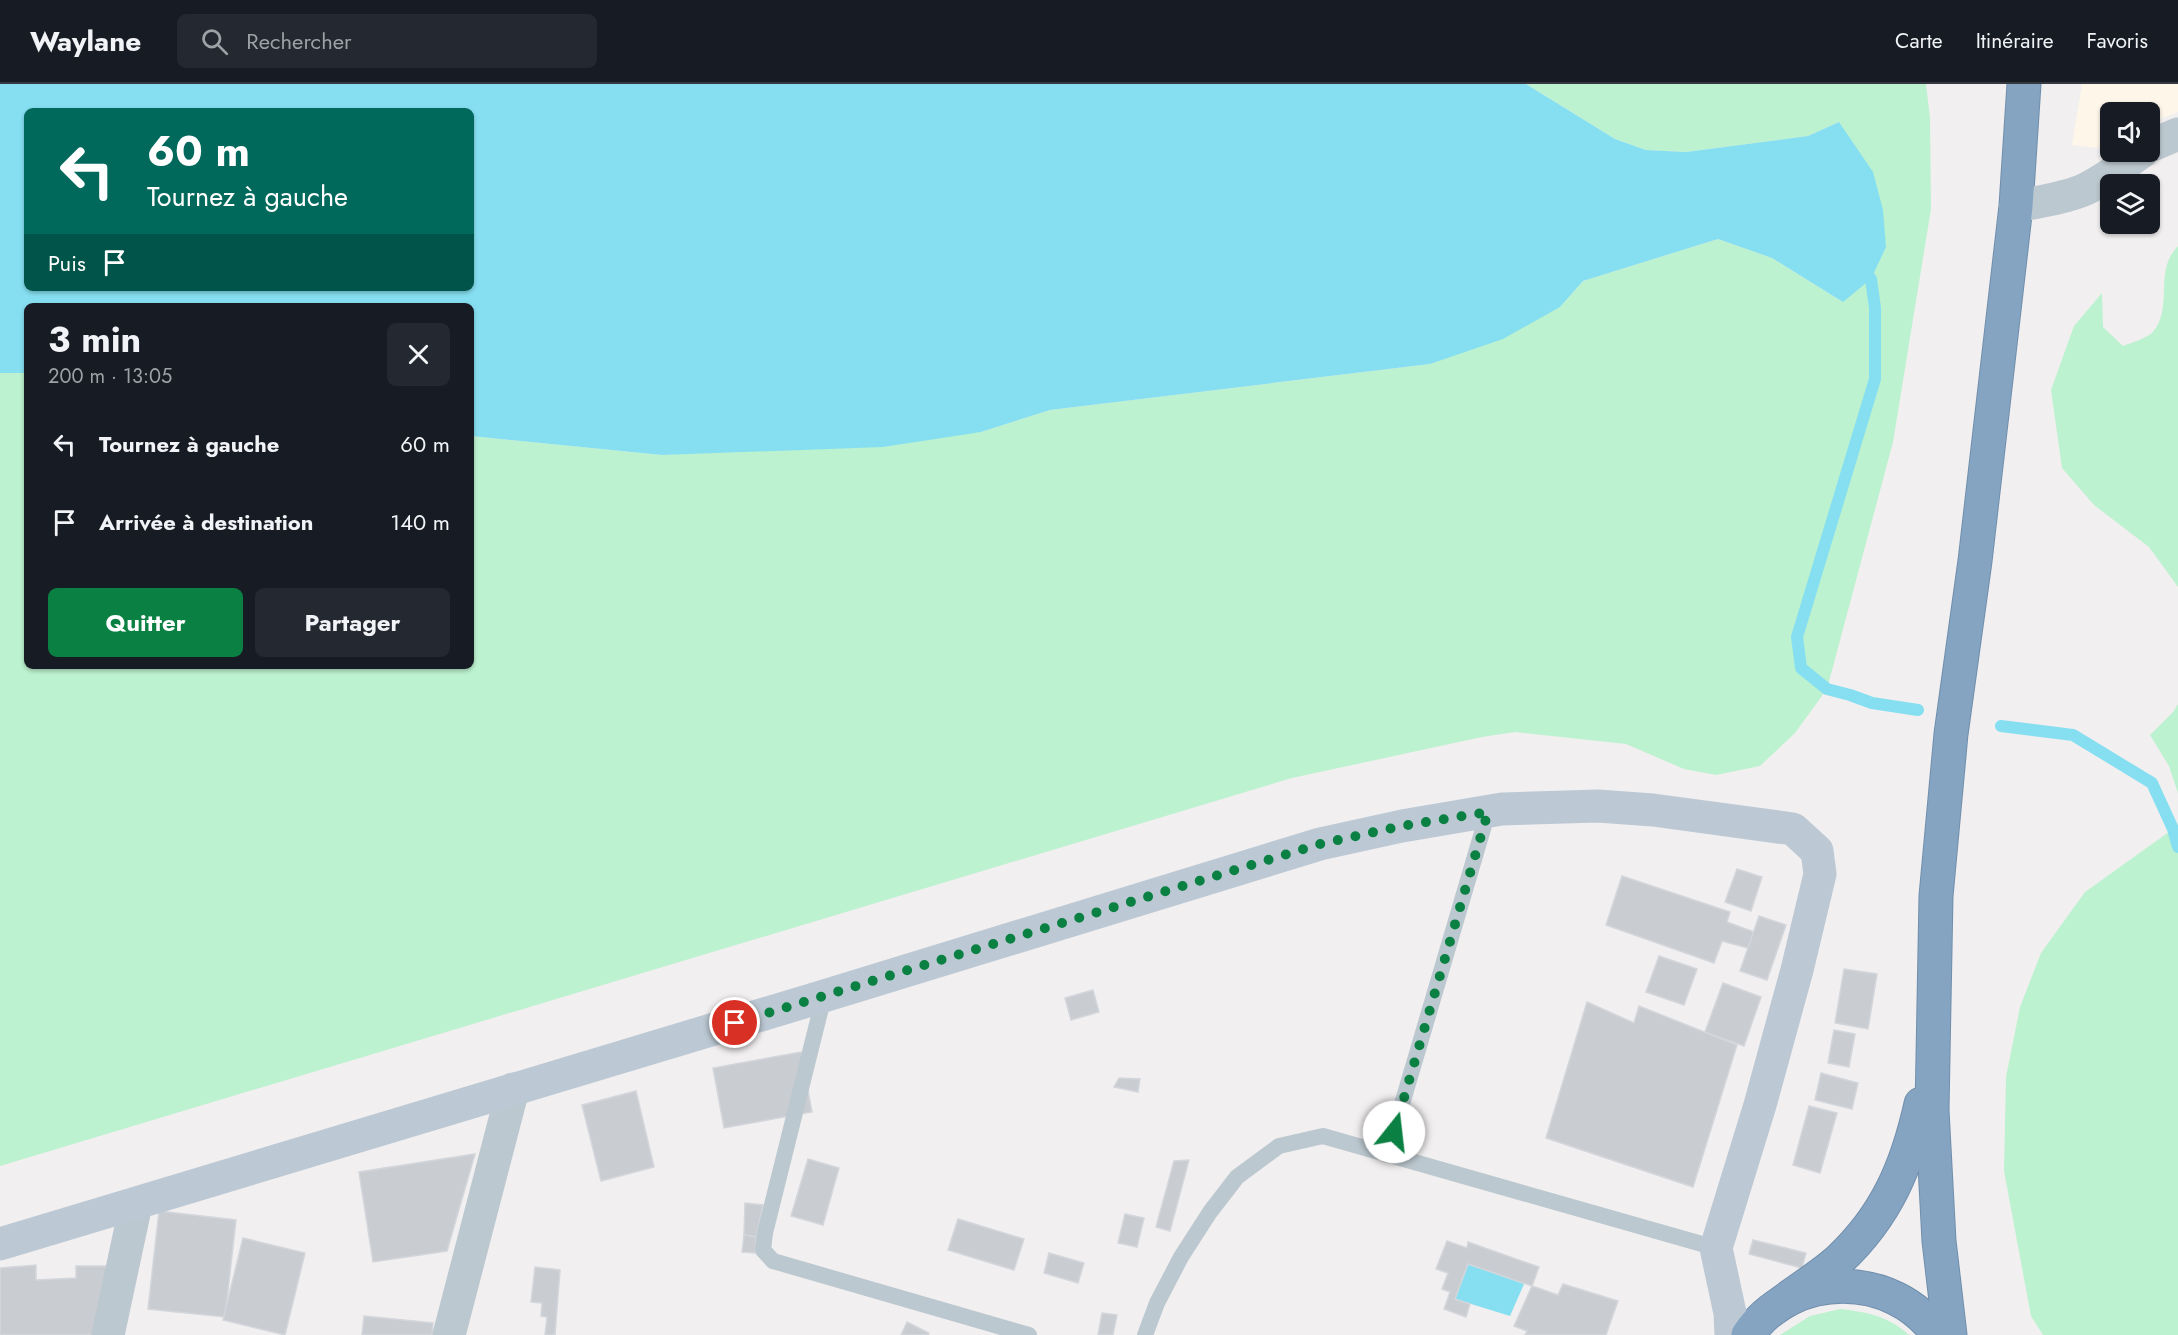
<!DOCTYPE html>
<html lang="fr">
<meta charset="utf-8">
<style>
:root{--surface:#171b24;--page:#242831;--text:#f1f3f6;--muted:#9ea1a6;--line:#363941;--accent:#0b8043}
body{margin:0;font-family:Jost,sans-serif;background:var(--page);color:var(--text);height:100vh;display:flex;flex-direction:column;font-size:22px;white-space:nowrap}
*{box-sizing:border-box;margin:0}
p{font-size:20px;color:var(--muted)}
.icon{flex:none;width:33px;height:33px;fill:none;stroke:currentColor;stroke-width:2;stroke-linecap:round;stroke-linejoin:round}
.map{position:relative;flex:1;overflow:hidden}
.side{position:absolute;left:24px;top:219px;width:450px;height:366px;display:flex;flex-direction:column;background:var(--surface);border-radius:9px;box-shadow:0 2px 4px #0004}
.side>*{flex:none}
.guide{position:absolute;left:24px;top:24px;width:450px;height:183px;border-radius:9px;box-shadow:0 2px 4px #0004;background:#00695c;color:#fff;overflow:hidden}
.fabs{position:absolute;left:2100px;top:18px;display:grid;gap:12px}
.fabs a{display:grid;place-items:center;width:60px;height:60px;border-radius:9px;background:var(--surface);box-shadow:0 2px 4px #0004;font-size:30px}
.pin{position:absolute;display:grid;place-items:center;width:51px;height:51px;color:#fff;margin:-26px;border:3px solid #fff;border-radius:50%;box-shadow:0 2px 6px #0007}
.me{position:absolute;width:66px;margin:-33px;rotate:16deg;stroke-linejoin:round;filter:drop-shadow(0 0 4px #0008)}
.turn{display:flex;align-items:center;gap:21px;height:126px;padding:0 24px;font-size:27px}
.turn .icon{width:78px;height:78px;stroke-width:2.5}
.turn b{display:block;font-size:42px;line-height:51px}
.then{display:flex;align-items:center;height:57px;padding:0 24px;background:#0003;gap:12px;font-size:22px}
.round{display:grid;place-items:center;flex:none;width:63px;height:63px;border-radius:9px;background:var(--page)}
.head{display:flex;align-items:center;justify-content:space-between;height:102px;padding:0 24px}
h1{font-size:36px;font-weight:700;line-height:45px}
.action{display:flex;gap:12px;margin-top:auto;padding:12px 24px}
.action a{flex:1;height:69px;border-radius:9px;background:var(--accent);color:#fff;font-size:24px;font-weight:700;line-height:69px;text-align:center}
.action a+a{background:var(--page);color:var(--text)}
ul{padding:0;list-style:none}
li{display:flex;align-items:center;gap:18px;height:78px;padding:0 24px}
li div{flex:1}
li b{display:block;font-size:22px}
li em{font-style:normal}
header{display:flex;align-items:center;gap:36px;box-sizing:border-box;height:84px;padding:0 30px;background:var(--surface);border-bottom:2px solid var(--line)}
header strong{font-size:28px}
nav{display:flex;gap:33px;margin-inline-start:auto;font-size:21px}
.search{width:420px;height:54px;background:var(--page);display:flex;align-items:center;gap:15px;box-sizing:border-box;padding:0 21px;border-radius:9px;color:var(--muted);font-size:22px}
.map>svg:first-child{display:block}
.commercial{fill:#fdf6e9}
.green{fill:#bcf2cf}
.water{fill:#86dff1;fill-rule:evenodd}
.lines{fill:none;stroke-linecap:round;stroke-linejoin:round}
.stream{stroke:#86dff1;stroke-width:12}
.building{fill:#c9cdd2;stroke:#d3d6db;stroke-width:1.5}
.highway-casing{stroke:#708fad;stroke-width:35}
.lane{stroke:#bcc8cf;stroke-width:16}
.street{stroke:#bcc8cf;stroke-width:33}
.secondary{stroke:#bcc9d4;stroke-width:33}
.highway{stroke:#85a4c1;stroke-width:33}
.route{stroke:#0b8043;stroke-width:10;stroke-dasharray:0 18}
</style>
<header>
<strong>Waylane</strong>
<div class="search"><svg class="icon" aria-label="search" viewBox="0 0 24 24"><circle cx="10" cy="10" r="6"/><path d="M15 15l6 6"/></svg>Rechercher</div>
<nav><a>Carte</a><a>Itinéraire</a><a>Favoris</a></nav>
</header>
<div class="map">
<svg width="2178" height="1251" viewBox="0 0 2178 1251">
<rect width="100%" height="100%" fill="#f2eff0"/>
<path class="commercial" d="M2082 0H2178V28L2150 39V28H2110V57L2097 64 2072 61Z"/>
<g class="green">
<path d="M1526 0H1926L1930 34 1931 125 1893 358 1827 605 1795 649 1760 682 1716 691 1684 685 1626 660 1515 648 1482 653 1292 694 0 1082V289H27V582H471V352L662 371 981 348 1050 326 1430 280 1560 223 1583 197 1718 155 1772 174 1843 218 1839 38 1808 52 1686 68 1646 66 1615 55Z"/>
<path d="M2178 162V503L2149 463 2094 421 2062 384 2051 306 2074 242 2102 209 2103 243 2123 262C2131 259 2147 254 2153 248 2174 223 2153 187 2178 162Z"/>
<path d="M2178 620V709L2169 682 2150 651 2173 628Z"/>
<path d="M2173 745 2178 748V1251H2043L2031 1232 2004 1087 2006 993 2020 923 2041 869 2085 808Z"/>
<path d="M1840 1225C1867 1228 1888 1232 1909 1251H1780L1810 1232Z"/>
</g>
<g class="water">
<path d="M0 0H1526L1615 55 1646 66 1686 68 1808 52 1839 38 1873 88 1883 126 1886 163 1871 195 1843 218 1772 174 1718 155 1583 197 1560 223 1503 255 1430 280 1050 326 981 348 883 363 662 371 471 352V222H27V289H0ZM27 27H471V204H27Z"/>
<path d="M1468 1180 1524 1200 1510 1232 1455 1215Z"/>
</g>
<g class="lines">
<g class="stream">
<path d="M1861 183 1871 195 1875 224V295L1797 553 1801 584 1827 605 1850 611 1872 619 1918 626"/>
<path d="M2001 642 2073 651 2152 699 2173 745 2178 763"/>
</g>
</g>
<g class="building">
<path d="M1737 785 1762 793 1751 827 1725 818Z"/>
<path d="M1622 792 1730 828 1727 838 1754 848 1748 864 1722 857 1714 879 1606 841Z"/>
<path d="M1759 832 1786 841 1767 896 1740 887Z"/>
<path d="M1659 872 1697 885 1684 921 1646 908Z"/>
<path d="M1844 885 1877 890 1868 945 1835 939Z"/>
<path d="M1723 899 1761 913 1744 962 1705 948Z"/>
<path d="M1093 906 1099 928 1071 936 1065 914Z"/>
<path d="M1587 918 1634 939 1639 922 1737 961 1693 1103 1546 1054Z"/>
<path d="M1834 946 1855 950 1849 983 1828 979Z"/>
<path d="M801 968 812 1028 724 1044 713 984Z"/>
<path d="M1821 989 1858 999 1852 1025 1815 1016Z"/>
<path d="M1119 994 1140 995 1138 1008 1114 1003Z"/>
<path d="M636 1007 654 1083 601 1097 582 1021Z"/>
<path d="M1809 1022 1837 1029 1820 1089 1793 1081Z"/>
<path d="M475 1070 447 1167 373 1178 359 1088Z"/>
<path d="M808 1075 839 1084 823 1141 791 1132Z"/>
<path d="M1189 1076 1170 1147 1156 1143 1174 1077Z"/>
<path d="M745 1119 763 1121 756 1153 744 1151Z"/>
<path d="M159 1127 236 1136 225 1233 148 1225Z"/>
<path d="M1125 1130 1144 1134 1137 1163 1118 1159Z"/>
<path d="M958 1135 1024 1155 1014 1186 948 1166Z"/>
<path d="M744 1151 756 1153 755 1169 742 1168Z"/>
<path d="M243 1154 305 1169 285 1251 223 1236Z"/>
<path d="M1753 1156 1806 1169 1802 1184 1749 1170Z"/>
<path d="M1447 1157 1467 1164 1468 1158 1539 1183 1532 1202 1468 1180 1455 1215 1470 1220 1466 1233 1444 1225 1450 1208 1442 1205 1448 1189 1436 1185Z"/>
<path d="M1049 1169 1084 1179 1078 1199 1044 1189Z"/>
<path d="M36 1181V1196L76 1194V1182H109L97 1251H0V1184Z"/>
<path d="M535 1183 560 1186 555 1251H545L547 1233 541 1232 542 1219 531 1218Z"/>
<path d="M1563 1200 1618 1217 1606 1251H1525L1527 1247 1514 1242 1532 1202 1558 1211Z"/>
<path d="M1102 1229 1117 1231 1113 1251H1098Z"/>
<path d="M364 1232 433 1239 432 1251H362Z"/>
<path d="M907 1238 929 1249 928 1251H901Z"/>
</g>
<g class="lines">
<defs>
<g id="highway">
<path d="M1776 1223C1796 1207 1820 1193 1839 1176 1886 1132 1907 1083 1921 1020"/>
<path d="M1748 1251C1792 1186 1894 1186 1938 1251"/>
<path d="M1950 1251 1939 1157 1932 1026 1936 812 1951 650 1975 477 2016 122 2024 0"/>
</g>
</defs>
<use href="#highway" class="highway-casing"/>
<g class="lane">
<path d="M824 912 765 1149 763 1166 773 1177 1029 1251"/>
<path d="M1387 1071 1488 728"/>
<path d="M1145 1251 1157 1219 1181 1173 1210 1128 1237 1093 1279 1062 1323 1052 1716 1164"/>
</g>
<g class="street">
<path d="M2150 62 2178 50"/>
<path d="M2016 122C2038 118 2061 115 2081 107 2103 98 2123 81 2142 68"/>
<path d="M108 1251 136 1120"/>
<path d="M449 1251 513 1005"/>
</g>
<path class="secondary" d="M0 1160 824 912 1320 760 1402 742 1502 725 1598 722 1653 726 1793 745 1817 767 1820 790 1797 886 1760 1021 1716 1164 1730 1229 1731 1251"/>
<use href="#highway" class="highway"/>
</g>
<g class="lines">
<path class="route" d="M735 939 1320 760 1402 742 1488 728 1394 1048"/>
</g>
</svg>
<div class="fabs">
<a><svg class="icon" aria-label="sound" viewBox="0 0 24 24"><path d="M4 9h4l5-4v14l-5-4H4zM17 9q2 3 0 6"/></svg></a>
<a><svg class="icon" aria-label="layers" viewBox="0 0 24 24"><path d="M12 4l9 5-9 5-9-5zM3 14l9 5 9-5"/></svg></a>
</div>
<div class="pin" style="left:735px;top:939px;background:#d93025"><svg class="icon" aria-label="arrive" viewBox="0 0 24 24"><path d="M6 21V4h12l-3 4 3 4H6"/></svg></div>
<svg class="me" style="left:1394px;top:1048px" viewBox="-20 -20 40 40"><circle r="19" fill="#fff"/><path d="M0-13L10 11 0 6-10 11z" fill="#0b8043"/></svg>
<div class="guide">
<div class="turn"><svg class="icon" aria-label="left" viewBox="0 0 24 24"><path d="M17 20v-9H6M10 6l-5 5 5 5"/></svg><div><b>60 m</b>Tournez à gauche</div></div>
<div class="then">Puis<svg class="icon" aria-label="arrive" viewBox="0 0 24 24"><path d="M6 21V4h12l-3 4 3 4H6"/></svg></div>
</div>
<section class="side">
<div class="head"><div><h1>3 min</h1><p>200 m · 13:05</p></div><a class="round"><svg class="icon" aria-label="close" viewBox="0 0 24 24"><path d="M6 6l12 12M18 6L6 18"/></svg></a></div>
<ul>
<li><svg class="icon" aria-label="left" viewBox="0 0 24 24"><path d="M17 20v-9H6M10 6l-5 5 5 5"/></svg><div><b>Tournez à gauche</b></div><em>60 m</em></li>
<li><svg class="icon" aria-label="arrive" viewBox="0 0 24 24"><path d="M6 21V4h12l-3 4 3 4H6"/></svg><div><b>Arrivée à destination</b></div><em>140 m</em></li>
</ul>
<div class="action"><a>Quitter</a><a>Partager</a></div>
</section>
</div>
